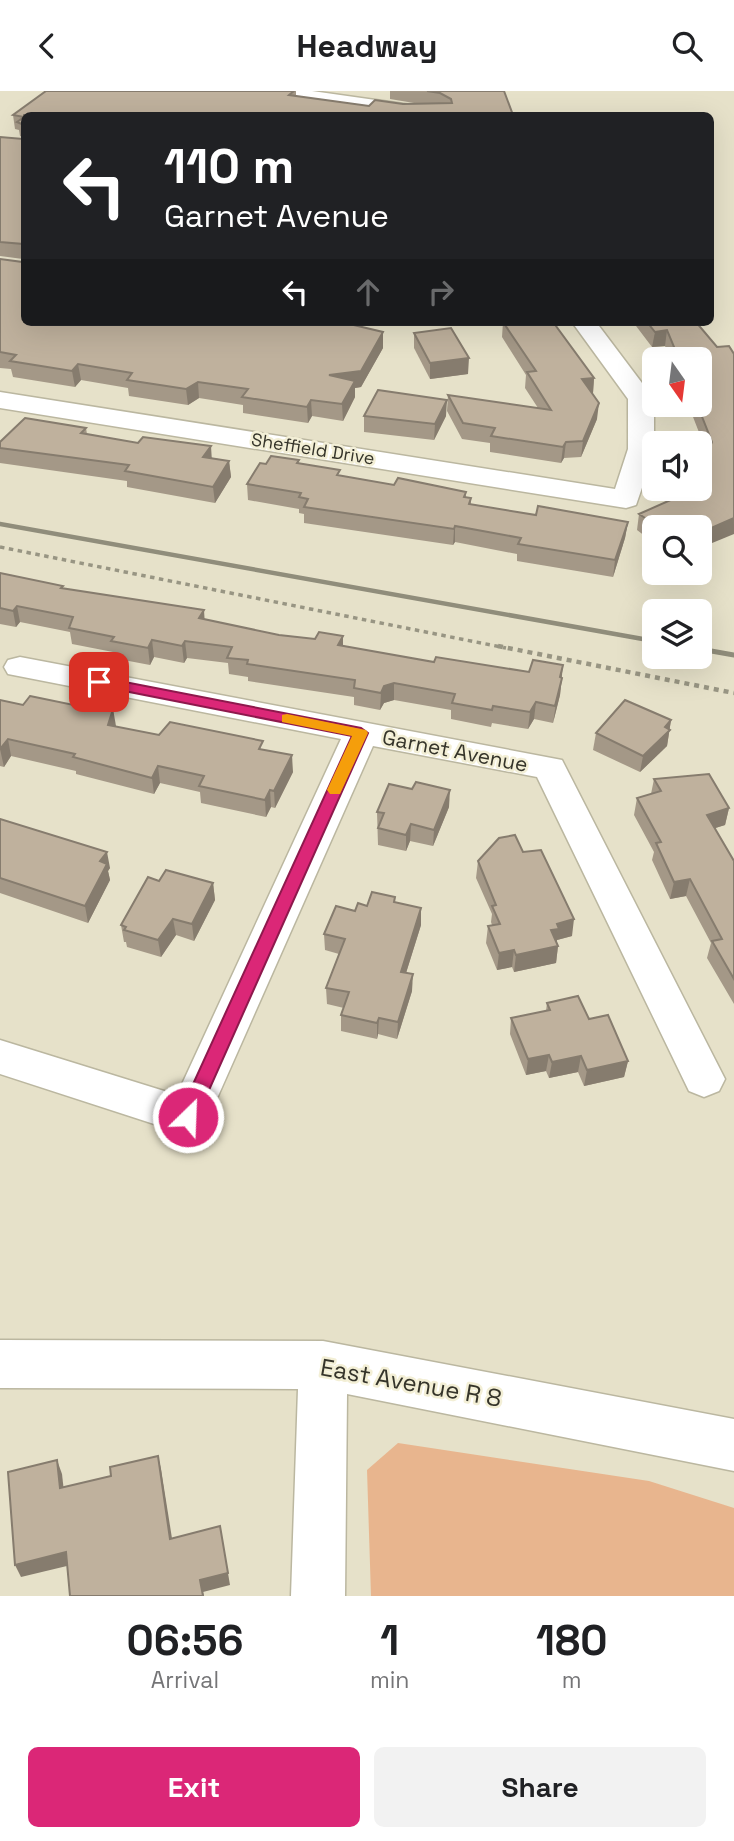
<!DOCTYPE html>
<style>
:root{--surface:#fff;--page:#f2f2f2;--text:#202124;--muted:#757577;--accent:#db2777}
body{margin:0;font-family:"Space Grotesk",sans-serif;background:var(--page);color:var(--text);height:100vh;display:flex;flex-direction:column;font-size:26px;white-space:nowrap}
*{box-sizing:border-box;margin:0}
p{font-size:23px;color:var(--muted)}
.icon{flex:none;width:38px;height:38px;fill:none;stroke:currentColor;stroke-width:2;stroke-linecap:round;stroke-linejoin:round}
.map{position:relative;height:1505px;overflow:hidden}
.details{display:flex;flex-direction:column;background:var(--surface);flex:1}
.details>*{flex:none}
.hud{position:absolute;left:21px;top:21px;width:693px;height:214px;border-radius:10px;box-shadow:0 7px 28px #0002;background:#202124;color:#fff;overflow:hidden}
.needle{width:46px;rotate:166deg}
.tools{position:absolute;left:642px;top:256px;display:grid;gap:14px}
.tools a{display:grid;place-items:center;width:70px;height:70px;border-radius:10px;background:var(--surface);box-shadow:0 7px 28px #0002;font-size:35px}
.pin{position:absolute;display:grid;place-items:center;width:60px;height:60px;color:#fff;margin:-30px;border-radius:14px;box-shadow:0 4px 10px #0006}
.me{position:absolute;width:77px;margin:-38px;rotate:24deg;stroke-linejoin:round;filter:drop-shadow(0 0 5px #0008)}
.turn{display:flex;align-items:center;gap:24px;height:147px;padding:0 28px;font-size:32px}
.turn .icon{width:91px;height:91px;stroke-width:2.5}
.turn b{display:block;font-size:49px;line-height:60px}
.lanes{display:flex;align-items:center;height:66px;padding:0 28px;background:#0003;justify-content:center;gap:35px;direction:ltr}
.lanes .off{opacity:.35}
.eta{display:flex;justify-content:space-evenly;align-items:center;height:119px;text-align:center}
.eta b{font-size:42px;font-weight:600;line-height:49px}
.button{display:flex;gap:14px;margin-top:auto;padding:14px 28px}
.button a{flex:1;height:80px;border-radius:10px;background:var(--accent);color:#fff;font-size:28px;font-weight:600;line-height:80px;text-align:center}
.button a+a{background:var(--page);color:var(--text)}
header{display:flex;justify-content:space-between;align-items:center;height:91px;padding:0 28px;background:var(--surface);font-size:32px;font-weight:600}
.map>svg:first-child{display:block}
.green{fill:#e8b58e}
.lines{fill:none;stroke-linecap:round;stroke-linejoin:round}
.minor-casing{stroke:#bbb7a0;stroke-width:3}
.path-far1{stroke:#989583;stroke-width:3.5;stroke-dasharray:4.5 4.5;stroke-linecap:butt}
.path{stroke:#989583;stroke-width:4.5;stroke-dasharray:5 5;stroke-linecap:butt}
.minor{fill:#fff;fill-rule:evenodd}
.rail-far1{stroke:#908d7b;stroke-width:4.5}
.rail{stroke:#908d7b;stroke-width:5}
.wall{fill:#a49887}
.shaded-wall{fill:#867c6e}
.building{fill:#bfb19d;stroke:#867c6e;stroke-width:2}
.route{fill:#db2777;stroke:#8e194d;stroke-width:2}
.slow{fill:#f59e0b}
.labels{text-anchor:middle;stroke-width:5;stroke-linejoin:round;paint-order:stroke}
.far-street-label{font-size:18px;fill:#35342a;stroke:#f3efd6}
.street-label{font-size:21px;fill:#35342a;stroke:#f3efd6}
.near-street-label{font-size:24px;fill:#35342a;stroke:#f3efd6}
</style>
<header><svg class="icon" aria-label="back" viewBox="0 0 24 24"><path d="M15 5l-7 7 7 7"/></svg>Headway<svg class="icon" aria-label="search" viewBox="0 0 24 24"><circle cx="10" cy="10" r="6"/><path d="M15 15l6 6"/></svg></header>
<div class="map">
<svg width="734" height="1505" viewBox="0 0 734 1505">
<rect width="100%" height="100%" fill="#e6e1c9"/>
<path class="green" d="M398 1352 649 1390 734 1417V1505H371L367 1379Z"/>
<g class="lines">
<defs>
<g id="minor">
<path d="M264 0H312L439 18 449 24H403L273 6Z"/>
<path d="M572 231H596L654 308V362L636 414 626 417 0 317V301L615 398 628 358V308Z"/>
<path d="M20 566 562 669 725 988 719 1000 704 1006 689 1000 537 686 373 655 203 1039 188 1044 0 983V949L177 1004 341 648 8 583 4 576 8 569Z"/>
<path d="M0 1249 323 1250 734 1328V1380L347 1303 345 1505H291L298 1298 0 1297Z"/>
</g>
</defs>
<use href="#minor" class="minor-casing"/>
<path class="path-far1" d="M0 456 506 557"/>
<path class="path" d="M498 555 734 602"/>
<use href="#minor" class="minor"/>
<path class="rail-far1" d="M0 433 654 550"/>
<path class="rail" d="M700 558 734 564"/>
</g>
<g class="wall">
<path d="M296 0V5L369 15 420 13 390 8V0H504L513 24H24V231L344 232 383 257 361 296 355 297V306L343 330 312 325 308 332 243 322V314L199 307 188 314 129 305 128 297 81 289 75 296 13 286 11 278 0 277V168L23 171V168L0 165V46L23 48 24 47 20 45 19 39 15 38 13 24Z"/>
<path d="M503 231 594 287 593 302H592L597 328 581 366 564 367 561 372 490 361V352L462 348 447 320 448 304 538 317 525 297 526 284 502 246Z"/>
<path d="M633 231H696L717 256 729 255 700 436H654V452L637 439 639 423 691 400 707 362 688 313H700V268H670L665 255 652 256Z"/>
<path d="M414 242 468 283 430 288 414 257Z"/>
<path d="M364 325H446L434 349 364 341Z"/>
<path d="M86 337 87 343 229 370 231 386 215 412 127 396V390L0 372V351Z"/>
<path d="M299 372 340 385 394 394 466 401V407H471V413L536 424 628 431 625 447 613 486 517 470V463L455 451 453 454 304 432V423L299 422V418L248 409 247 393 266 373Z"/>
<path d="M0 482 64 498 279 544 315 548 343 545V555L434 571 562 587 560 604 553 632 534 628 528 638 492 632 491 636 451 628V619L394 609 384 612 380 619 354 614V606L248 590V586L229 583 228 572 187 567 184 572 154 566 150 574 113 567V561L72 553 70 541 20 531 16 536 0 533Z"/>
<path d="M0 609 23 614 113 618 115 636 159 644 264 659 293 681 275 717 271 716 266 726 201 712 200 701 160 692 154 703 76 683V680L11 665 4 676 0 675Z"/>
<path d="M671 629 667 655 640 681 593 659 596 642Z"/>
<path d="M654 688 729 717 725 734 715 737 734 770V913L707 867 711 852 686 805 670 808 652 769 654 761 634 724 637 707 651 703Z"/>
<path d="M449 716 433 755 410 750 406 760 378 754 377 721Z"/>
<path d="M0 728 110 777 108 780 110 789 88 832 0 802Z"/>
<path d="M523 761 572 845 557 849V852L558 855 556 872 514 881 512 876 497 879 486 852 488 835 492 834 491 831 492 823 476 787 478 770Z"/>
<path d="M159 790 213 792 215 809 194 850 176 844 161 866 127 856 126 851H124L121 834Z"/>
<path d="M395 806V811L421 817V834L406 882 412 900 397 948 378 943 377 948 341 940V924L344 917 327 913 326 897 339 863 325 859 324 843 355 820 367 815Z"/>
<path d="M547 912 589 928 628 970 624 986 584 995 578 981 549 987 546 980 526 984 510 943 511 927 546 920Z"/>
</g>
<g class="shaded-wall">
<path d="M667 239 665 255 652 256 655 241Z"/>
<path d="M383 241V257L361 296 355 297V306L343 330 342 313 329 284Z"/>
<path d="M469 267 468 283 430 288V272Z"/>
<path d="M78 273 81 289 75 296 72 280Z"/>
<path d="M594 287 593 302 580 304 582 288Z"/>
<path d="M198 291 199 307 188 314 186 298Z"/>
<path d="M311 309 312 325 308 332 307 316Z"/>
<path d="M447 309 446 325 434 349 435 333Z"/>
<path d="M599 312 597 328 581 366 583 350Z"/>
<path d="M566 351 564 367 561 372 563 356Z"/>
<path d="M211 355 212 371 203 366Z"/>
<path d="M229 370 231 386 215 412 213 396Z"/>
<path d="M734 427V443L700 457V442Z"/>
<path d="M628 431 625 447 613 486 615 469Z"/>
<path d="M455 435V451L453 454 454 438Z"/>
<path d="M17 515 20 531 16 536 13 520Z"/>
<path d="M204 519 205 536 199 527Z"/>
<path d="M343 545V561L338 554Z"/>
<path d="M152 549 154 566 150 574 148 557Z"/>
<path d="M185 550 187 567 184 572 182 555Z"/>
<path d="M563 574 560 604 553 632 560 586Z"/>
<path d="M394 592V609L384 612 380 619 381 602 384 595Z"/>
<path d="M536 611 534 628 528 638 530 621Z"/>
<path d="M113 618 116 635 110 651 108 634Z"/>
<path d="M671 629 667 655 640 681 643 665Z"/>
<path d="M8 648 11 665 4 676 0 658Z"/>
<path d="M292 664 293 681 275 717 274 700Z"/>
<path d="M158 675 160 692 154 703 152 687Z"/>
<path d="M270 699 271 716 266 726 265 709Z"/>
<path d="M450 699 449 716 433 755 434 739Z"/>
<path d="M729 717 725 734 703 741 707 724Z"/>
<path d="M411 733 410 750 406 760V744Z"/>
<path d="M107 761 110 777 108 780 110 789 88 832 85 815 100 770Z"/>
<path d="M690 788 686 805 670 808 674 791Z"/>
<path d="M213 792 215 809 194 850 192 833Z"/>
<path d="M421 817V834L401 898V881Z"/>
<path d="M173 828 176 844 161 866 158 849Z"/>
<path d="M574 828 572 845 557 849 556 855 551 839 557 833Z"/>
<path d="M558 855 556 872 514 881 516 864Z"/>
<path d="M514 859 512 876 497 879 499 862Z"/>
<path d="M413 883 412 900 397 948 398 931Z"/>
<path d="M379 927 378 943 377 948V932Z"/>
<path d="M549 964 546 980 526 984 528 968Z"/>
<path d="M581 965 578 981 549 987 552 971Z"/>
<path d="M628 970 624 986 584 995 587 979Z"/>
<path d="M158 1365 161 1378 174 1460 170 1448Z"/>
<path d="M57 1369 62 1383 65 1410 60 1397Z"/>
<path d="M220 1435 230 1494 203 1501 204 1505H203L200 1489Z"/>
<path d="M66 1461 71 1474 21 1486 15 1474Z"/>
</g>
<g class="building">
<path d="M46 0H294L289 4 369 15 375 9 403 13 452 12 451 8 440 2 427 0H504L513 24H24V231H341L383 241 361 280 329 284 355 290 342 313 311 309 307 316 242 306 248 298 198 291 186 298 127 289 132 282 78 273 72 280 10 270 16 264 0 261V168L23 171V153L0 151V46L23 48 24 34 17 31 24 26 13 24Z"/>
<path d="M503 231H553L594 287 582 288 599 312 583 350 566 351 563 356 491 345 495 337 463 332 448 304 551 319 527 281 536 280Z"/>
<path d="M647 231H696L717 256 729 255 734 263V427L700 442V436H659L639 423 691 400 692 397H700V379L712 351 697 313H700V268H679L667 239 655 241Z"/>
<path d="M451 237 469 267 430 272 414 242Z"/>
<path d="M378 299 447 309 435 333 364 325Z"/>
<path d="M25 327 86 337 81 342 138 352 143 346 211 355 203 366 229 370 213 396 125 380 129 374 0 357V351Z"/>
<path d="M271 365 299 369 297 372 340 379 337 384 394 394 398 387 466 401 464 406 471 407 469 413 536 424 538 415 628 431 615 469 518 453 521 447 455 435 454 438 304 416 308 408 299 406 301 402 247 393 260 372 266 373Z"/>
<path d="M0 482 63 495 61 497 204 519 199 527 279 544 315 548 319 541 343 545 338 554 434 571 436 566 529 581 533 569 563 574 560 586 562 587 555 615 536 611 530 621 493 615 492 619 452 612 455 603 394 592 384 595 381 602 354 597 355 589 247 573 248 569 227 567 232 556 185 550 182 555 152 549 148 557 111 550 114 546 69 537 73 526 17 515 13 520 0 517Z"/>
<path d="M30 605 83 616 85 613 113 618 108 634 159 644 170 631 263 650 259 658 292 664 274 700 270 699 265 709 199 695 204 685 158 675 152 687 73 666 75 663 8 648 0 658V609L23 614Z"/>
<path d="M625 609 671 629 665 636 670 639 643 665 596 642Z"/>
<path d="M709 683 729 717 707 724 734 770V888L712 850 722 848 690 788 674 791 656 752 661 751 637 707 661 700 654 688Z"/>
<path d="M416 691 450 699 434 739 411 733 406 744 378 737 384 722 377 721 389 693 412 698Z"/>
<path d="M0 728 107 761 100 770 107 773 85 815 0 787Z"/>
<path d="M515 744 523 761 541 759 574 828 557 833 559 838 551 839 558 855 516 864 514 859 499 862 488 835 500 833 492 815 496 814 478 770 499 747Z"/>
<path d="M166 779 213 792 192 833 173 828 158 849 124 839 126 836 121 834 148 786 159 790Z"/>
<path d="M372 801 395 806 394 811 421 817 401 881 413 883 398 931 379 927 377 932 341 924 349 901 326 897 345 848 324 843 336 815 355 820 358 812 367 815Z"/>
<path d="M578 905 589 928 608 924 628 970 587 979 581 965 552 971 549 964 528 968 511 927 550 919 547 912Z"/>
<path d="M158 1365 170 1448 220 1435 228 1482 200 1489 203 1505H70L66 1461 15 1474 8 1381 57 1369 60 1397 111 1385 110 1376Z"/>
</g>
<path class="route" d="M99 586 361 637 368 642 197 1026 194 1031H181L178 1026 352 645 94 594 92 591Z"/>
<path class="slow" d="M287 623 366 639 368 642 340 703H330L327 699 352 645 282 631V624Z"/>
<g class="labels">
<g class="far-street-label">
<text transform="translate(313 358) rotate(9)" y="6">Sheffield Drive</text>
</g>
<g class="street-label">
<text transform="translate(455 660) rotate(11)" y="7">Garnet Avenue</text>
</g>
<g class="near-street-label">
<text transform="translate(411 1292) rotate(10)" y="8">East Avenue R 8</text>
</g>
</g>
</svg>
<div class="tools">
<a><svg class="needle" viewBox="-14 -14 28 28"><path d="M0-13l5 13h-10z" fill="#e53935"/><path d="M0 13l5-13h-10z" fill="#757577"/></svg></a>
<a><svg class="icon" aria-label="sound" viewBox="0 0 24 24"><path d="M4 9h4l5-4v14l-5-4H4zM17 9q2 3 0 6"/></svg></a>
<a><svg class="icon" aria-label="search" viewBox="0 0 24 24"><circle cx="10" cy="10" r="6"/><path d="M15 15l6 6"/></svg></a>
<a><svg class="icon" aria-label="layers" viewBox="0 0 24 24"><path d="M12 4l9 5-9 5-9-5zM3 14l9 5 9-5"/></svg></a>
</div>
<div class="pin" style="left:99px;top:591px;background:#d93025"><svg class="icon" aria-label="arrive" viewBox="0 0 24 24"><path d="M6 21V4h12l-3 4 3 4H6"/></svg></div>
<svg class="me" style="left:188px;top:1026px" viewBox="-20 -20 40 40"><circle r="17" fill="#db2777" stroke="#fff" stroke-width="3"/><path d="M0-11L8 9 0 5-8 9z" fill="#fff"/></svg>
<div class="hud">
<div class="turn"><svg class="icon" aria-label="left" viewBox="0 0 24 24"><path d="M17 20v-9H6M10 6l-5 5 5 5"/></svg><div><b>110 m</b>Garnet Avenue</div></div>
<div class="lanes"><svg class="icon" aria-label="left" viewBox="0 0 24 24"><path d="M17 20v-9H6M10 6l-5 5 5 5"/></svg><svg class="icon off" aria-label="ahead" viewBox="0 0 24 24"><path d="M12 20V5M6 11l6-6 6 6"/></svg><svg class="icon off" aria-label="right" viewBox="0 0 24 24"><path d="M7 20v-9h11M14 6l5 5-5 5"/></svg></div>
</div>
</div>
<section class="details">
<div class="eta">
<div><b>06:56</b><p>Arrival</p></div>
<div><b>1</b><p>min</p></div>
<div><b>180</b><p>m</p></div>
</div>
<div class="button"><a>Exit</a><a>Share</a></div>
</section>
